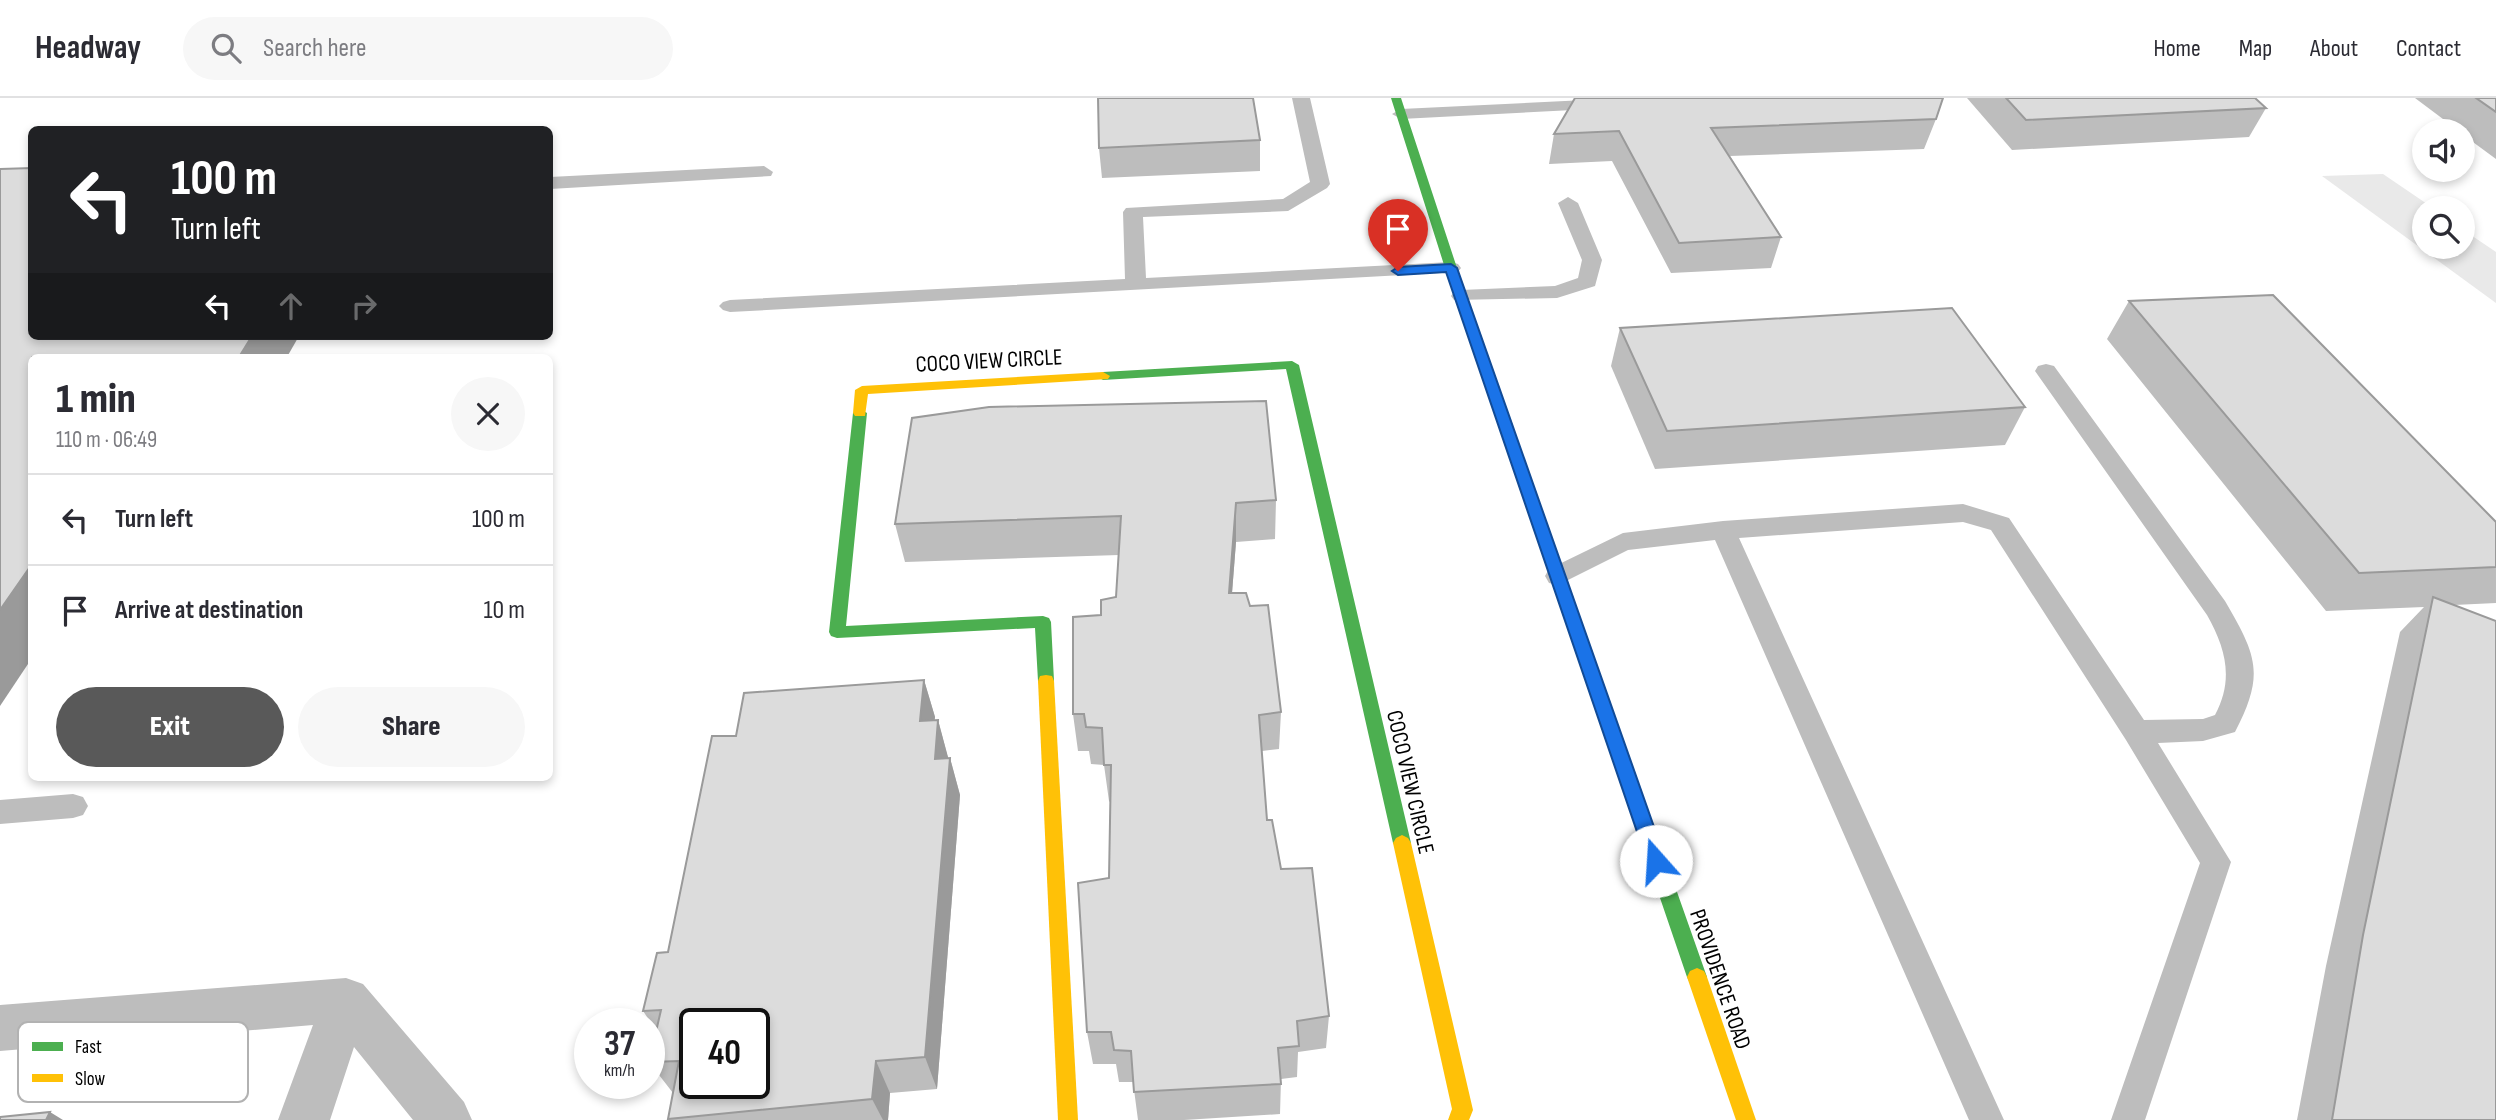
<!DOCTYPE html>
<meta charset="utf-8">
<style>
:root{--surface:#fff;--page:#f7f7f7;--text:#2b2b33;--muted:#7c7c81;--line:#e1e1e2;--accent:#595959}
body{margin:0;font-family:"Sofia Sans Condensed",sans-serif;background:var(--page);color:var(--text);height:100vh;display:flex;flex-direction:column;font-size:26px;white-space:nowrap}
*{box-sizing:border-box;margin:0}
p{font-size:23px;color:var(--muted)}
.icon{flex:none;width:38px;height:38px;fill:none;stroke:currentColor;stroke-width:2;stroke-linecap:round;stroke-linejoin:round}
.map{position:relative;flex:1;overflow:hidden}
.side{position:absolute;left:28px;top:256px;width:525px;height:427px;display:flex;flex-direction:column;background:var(--surface);border-radius:10px;box-shadow:0 4px 10px #0003}
.side>*{flex:none}
.banner{position:absolute;left:28px;top:28px;width:525px;height:214px;border-radius:10px;box-shadow:0 4px 10px #0003;background:#202124;color:#fff;overflow:hidden}
.controls{position:absolute;left:2412px;top:21px;display:grid;gap:14px}
.controls a{display:grid;place-items:center;width:63px;height:63px;border-radius:50%;background:var(--surface);box-shadow:0 4px 10px #0003;font-size:35px}
.speed{position:absolute;left:574px;top:910px;display:flex;gap:14px;font-size:35px;font-weight:700;text-align:center}
.speed>*{display:grid;place-content:center;width:91px;height:91px;border-radius:50%;background:var(--surface);box-shadow:0 4px 10px #0003;line-height:1}
.speed small{font-size:18px;font-weight:400}
.speed .limit{border:4px solid #111;border-radius:10px;background:#fff;color:#111}
.pin{position:absolute;display:grid;place-items:center;width:60px;height:60px;color:#fff;margin:-72px -30px;border-radius:50% 50% 50% 0;rotate:-45deg;box-shadow:0 0 7px #0007}
.pin .icon{rotate:45deg}
.me{position:absolute;width:77px;margin:-38px;rotate:341deg;stroke-linejoin:round;filter:drop-shadow(0 0 5px #0008)}
.turn{display:flex;align-items:center;gap:24px;height:147px;padding:0 28px;font-size:32px}
.turn .icon{width:91px;height:91px;stroke-width:2.5}
.turn b{display:block;font-size:49px;line-height:60px}
.lanes{display:flex;align-items:center;height:66px;padding:0 28px;background:#0003;justify-content:center;gap:35px;direction:ltr}
.lanes .off{opacity:.35}
.round{display:grid;place-items:center;flex:none;width:74px;height:74px;border-radius:37px;background:var(--page)}
.overview{display:flex;align-items:center;justify-content:space-between;height:119px;padding:0 28px}
h1{font-size:42px;font-weight:800;line-height:52px}
.action{display:flex;gap:14px;margin-top:auto;padding:14px 28px}
.action a{flex:1;height:80px;border-radius:42px;background:var(--accent);color:#fff;font-size:28px;font-weight:800;line-height:80px;text-align:center}
.action a+a{background:var(--page);color:var(--text)}
ul{padding:0;list-style:none}
li{display:flex;align-items:center;gap:21px;height:91px;padding:0 28px;border-top:2px solid var(--line)}
li div{flex:1}
li b{display:block;font-size:26px}
li em{font-style:normal}
header{display:flex;align-items:center;gap:42px;box-sizing:border-box;height:98px;padding:0 35px;background:var(--surface);border-bottom:2px solid var(--line)}
header strong{font-size:33px}
nav{display:flex;gap:38px;margin-inline-start:auto;font-size:24px}
.search{width:490px;height:63px;background:var(--page);display:flex;align-items:center;gap:18px;box-sizing:border-box;padding:0 24px;border-radius:38px;color:var(--muted);font-size:26px}
.map>svg:first-child{display:block}
.green{fill:#e9e9e9}
.lines{fill:none;stroke-linecap:round;stroke-linejoin:round}
.lane{fill:#bdbdbd;fill-rule:evenodd}
.street{fill:#bdbdbd;fill-rule:evenodd}
.fast{fill:#4caf50;fill-rule:evenodd}
.slow{fill:#ffc107;fill-rule:evenodd}
.wall{fill:#bdbdbd}
.shaded-wall{fill:#9a9a9a}
.building{fill:#dcdcdc;stroke:#9a9a9a;stroke-width:2;fill-rule:evenodd}
.route{fill:#1a73e8;stroke:#114b97;stroke-width:2}
.labels{text-anchor:middle;stroke-width:6;stroke-linejoin:round;paint-order:stroke}
.street-label{font-size:23px;fill:#000;stroke:#fff}
.key{fill:#fff;stroke:#b2b2b2;stroke-width:2}
.key-label{font-size:19px;fill:#000}
</style>
<header>
<strong>Headway</strong>
<div class="search"><svg class="icon" aria-label="search" viewBox="0 0 24 24"><circle cx="10" cy="10" r="6"/><path d="M15 15l6 6"/></svg>Search here</div>
<nav><a>Home</a><a>Map</a><a>About</a><a>Contact</a></nav>
</header>
<div class="map">
<svg width="2496" height="1022" viewBox="0 0 2496 1022">
<rect width="100%" height="100%" fill="#fff"/>
<path class="green" d="M2383 76 2433 110H2424V149H2462V131L2496 154V205L2322 78Z"/>
<g class="lines">
<g class="lane">
<path d="M1292 0H1310L1330 86 1327 90 1288 113 1143 119 1146 180 1451 164 1458 166 1461 170 1458 174 730 214 723 212 719 208 723 204 730 202 1125 181 1123 114 1126 110 1283 101 1310 84Z"/>
<path d="M1606 1 1615 6 1612 10 1401 21 1392 16 1401 11Z"/>
<path d="M764 68 773 74 771 78 550 91V79Z"/>
<path d="M1568 99 1578 105 1602 162 1595 188 1557 200 1454 202 1451 198 1454 194 1461 192 1555 188 1578 180 1582 162 1558 105Z"/>
<path d="M2046 266 2054 268 2225 503C2257 558 2265 576 2235 634L2203 643 2158 645 2231 764 2145 1022H2111L2200 765 2126 642 1991 432 1963 424 1739 440 2004 1022H1969L1715 442 1628 452 1558 487 1549 485 1545 478 1549 471 1623 435 1723 423 1963 406 2009 420 2144 622 2203 621 2215 617C2234 581 2226 551 2207 517L2035 273 2038 268Z"/>
<path d="M73 696 83 699 88 708 83 717 73 720 0 726V702Z"/>
</g>
<path class="street" d="M346 880 363 886 464 1004 472 1022H413L354 949 330 1022H278L313 927 0 953V907Z"/>
<g class="fast">
<path d="M1391 0H1401L1457 170 1707 879 1704 885 1697 888 1690 885 1687 879 1445 170Z"/>
<path d="M1292 263 1299 267 1411 745 1408 750 1402 753 1396 750 1393 745 1286 271 1103 282 1096 278 1103 274Z"/>
<path d="M860 311 867 315 846 528 1043 518 1049 520 1051 524 1054 583 1052 588H1040L1038 583 1035 530 837 540 831 538 829 534 853 315Z"/>
</g>
<g class="slow">
<path d="M1103 274 1110 278 1108 281 868 296 865 318H855L853 315 855 292 862 288Z"/>
<path d="M1046 577 1052 578 1054 583 1078 1022H1058L1038 583 1040 578Z"/>
<path d="M1402 737 1408 740 1411 745 1473 1012 1469 1022H1448L1452 1011 1393 745 1396 740Z"/>
<path d="M1697 870 1704 873 1707 879 1756 1022H1736L1687 879 1690 873Z"/>
</g>
</g>
<g class="wall">
<path d="M1967 0H2255L2266 10 2249 39 2012 52Z"/>
<path d="M2415 0H2496V61L2462 36V33H2459Z"/>
<path d="M1936 21 1924 51 1730 58 1781 139 1771 170 1671 175 1612 63 1549 66 1554 36Z"/>
<path d="M1260 42V73L1102 80 1099 50Z"/>
<path d="M2129 203 2496 424V505L2454 507 2496 1022H2297L2326 868 2400 534 2424 509 2326 513 2107 241Z"/>
<path d="M1620 230 2025 309 2005 347 1655 371 1611 268Z"/>
<path d="M1276 402 1275 441 1236 444 1232 495 1281 614 1279 651 1262 653 1267 722 1281 771 1329 918 1326 950 1298 954 1297 979 1281 981 1280 1016 1184 1022H1138L1133 984H1119L1116 966H1093L1087 934 1109 780 1110 704 1109 703 1104 667 1091 666 1089 653H1078L1073 616 1101 517 1116 499 1119 457 905 464 895 426Z"/>
<path d="M924 582 935 619 934 622H938L948 660H950L960 697 937 991 890 995 888 1022H669L668 1021 673 995 649 964 656 932 643 913 668 854 736 638Z"/>
</g>
<g class="shaded-wall">
<path d="M252 238H299L287 259H239Z"/>
<path d="M1236 405V444L1229 533V495Z"/>
<path d="M32 466V560L0 608V512Z"/>
<path d="M924 582 935 619 931 660 920 623Z"/>
<path d="M938 622 948 659 945 698 935 661Z"/>
<path d="M950 660 960 697 937 991 925 959Z"/>
<path d="M876 963 890 995 888 1022H883L872 1001Z"/>
<path d="M50 1014 63 1022H46Z"/>
</g>
<g class="building">
<path d="M1098 0H1253L1260 42 1099 50Z"/>
<path d="M1575 0H1943L1936 21 1711 30 1781 139 1679 145 1619 33 1554 36Z"/>
<path d="M2006 0H2255L2266 10 2026 22Z"/>
<path d="M2476 0H2496V14Z"/>
<path d="M32 70V238H252L239 259H32V466L0 512V71Z"/>
<path d="M2273 197 2496 424V469L2359 475 2129 203Z"/>
<path d="M1952 210 2025 309 1667 333 1620 230Z"/>
<path d="M1266 303 1276 402 1236 405 1229 495H1246L1250 508 1268 507 1281 614 1259 617 1267 722H1272L1281 771 1312 770 1329 918 1297 923 1299 948 1278 950 1281 986 1134 994 1131 953 1114 952 1111 934H1087L1078 785 1109 780 1111 667H1104L1102 630 1086 629 1084 616H1073V519L1101 517V502L1116 499 1121 418 895 426 912 320 989 309Z"/>
<path d="M2433 499 2496 523V1022H2332L2363 837Z"/>
<path d="M924 582 920 623 938 622 935 661 950 660 925 959 876 963 872 1001 668 1021 679 963 649 964 661 912 643 913 657 855 668 854 712 638H736L744 595ZM695 926H754V985H695Z"/>
<path d="M50 1014 46 1022H0V1019Z"/>
</g>
<path class="route" d="M1451 166 1457 170 1666 763 1663 769 1656 771 1650 769 1647 763 1446 174 1398 177 1392 173 1398 169Z"/>
<g class="labels">
<g class="street-label">
<text transform="translate(989 262) rotate(-3)" y="8">COCO VIEW CIRCLE</text>
<text transform="translate(1411 684) rotate(77)" y="8">COCO VIEW CIRCLE</text>
<text transform="translate(1721 881) rotate(71)" y="8">PROVIDENCE ROAD</text>
</g>
</g>
<rect x="18" y="924" width="230" height="80" rx="10" class="key"/>
<rect x="32" y="944" width="31" height="9" fill="#4caf50"/>
<rect x="32" y="976" width="31" height="8" fill="#ffc107"/>
<g class="key-label">
<text x="75" y="955">Fast</text>
<text x="75" y="987">Slow</text>
</g>
</svg>
<div class="controls">
<a><svg class="icon" aria-label="sound" viewBox="0 0 24 24"><path d="M4 9h4l5-4v14l-5-4H4zM17 9q2 3 0 6"/></svg></a>
<a><svg class="icon" aria-label="search" viewBox="0 0 24 24"><circle cx="10" cy="10" r="6"/><path d="M15 15l6 6"/></svg></a>
</div>
<div class="speed"><div>37<small>km/h</small></div><div class="limit">40</div></div>
<div class="pin" style="left:1398px;top:173px;background:#d93025"><svg class="icon" aria-label="arrive" viewBox="0 0 24 24"><path d="M6 21V4h12l-3 4 3 4H6"/></svg></div>
<svg class="me" style="left:1656px;top:763px" viewBox="-20 -20 40 40"><circle r="19" fill="#fff"/><path d="M0-13L10 11 0 6-10 11z" fill="#1a73e8"/></svg>
<div class="banner">
<div class="turn"><svg class="icon" aria-label="left" viewBox="0 0 24 24"><path d="M17 20v-9H6M10 6l-5 5 5 5"/></svg><div><b>100 m</b>Turn left</div></div>
<div class="lanes"><svg class="icon" aria-label="left" viewBox="0 0 24 24"><path d="M17 20v-9H6M10 6l-5 5 5 5"/></svg><svg class="icon off" aria-label="ahead" viewBox="0 0 24 24"><path d="M12 20V5M6 11l6-6 6 6"/></svg><svg class="icon off" aria-label="right" viewBox="0 0 24 24"><path d="M7 20v-9h11M14 6l5 5-5 5"/></svg></div>
</div>
<section class="side">
<div class="overview"><div><h1>1 min</h1><p>110 m · 06:49</p></div><a class="round"><svg class="icon" aria-label="close" viewBox="0 0 24 24"><path d="M6 6l12 12M18 6L6 18"/></svg></a></div>
<ul>
<li><svg class="icon" aria-label="left" viewBox="0 0 24 24"><path d="M17 20v-9H6M10 6l-5 5 5 5"/></svg><div><b>Turn left</b></div><em>100 m</em></li>
<li><svg class="icon" aria-label="arrive" viewBox="0 0 24 24"><path d="M6 21V4h12l-3 4 3 4H6"/></svg><div><b>Arrive at destination</b></div><em>10 m</em></li>
</ul>
<div class="action"><a>Exit</a><a>Share</a></div>
</section>
</div>
